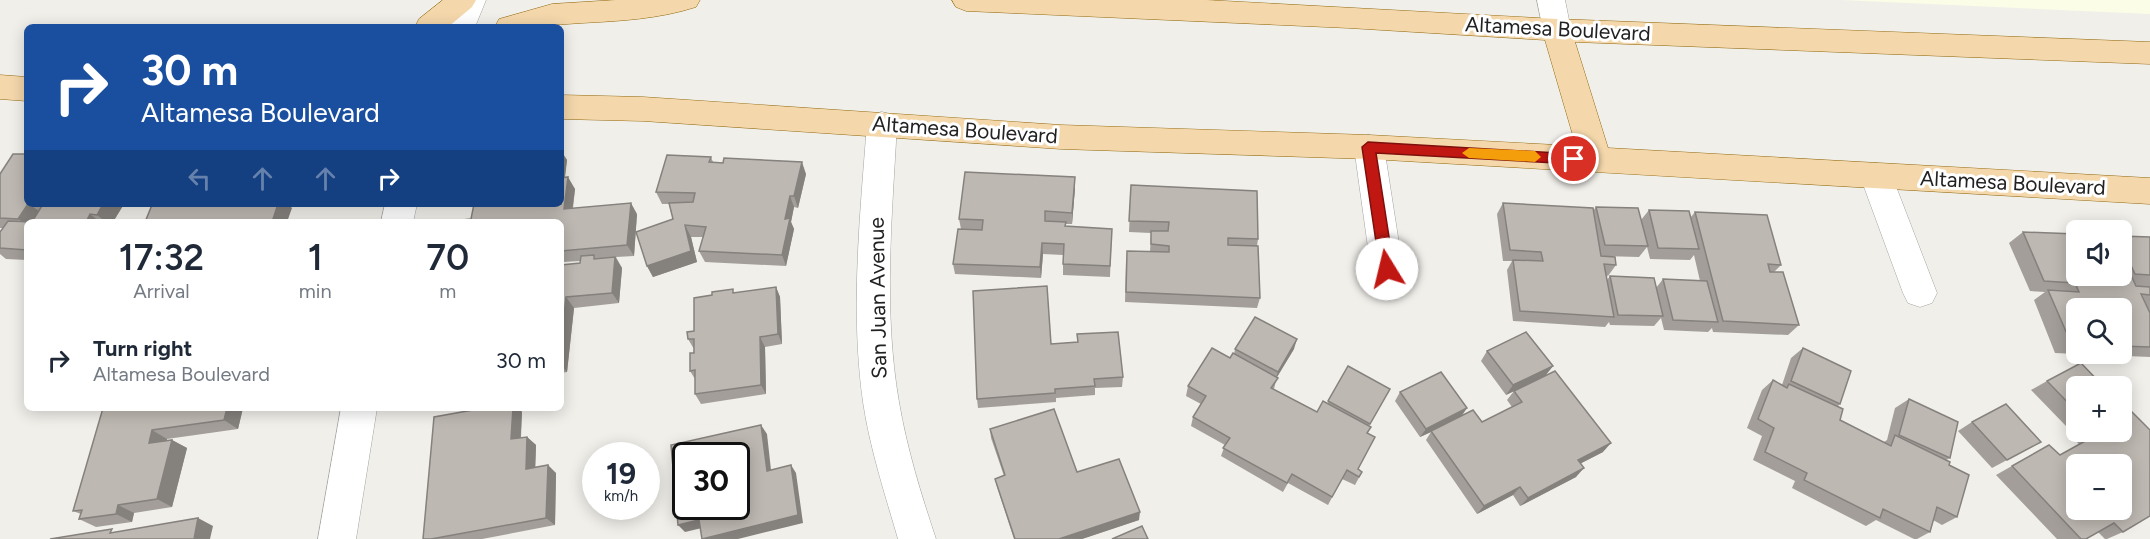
<!DOCTYPE html>
<meta charset="utf-8">
<style>
:root{--surface:#fff;--page:#f6f6f7;--text:#1f2937;--muted:#747a83}
body{margin:0;font-family:Figtree,sans-serif;background:var(--page);color:var(--text);height:100vh;display:flex;flex-direction:column;font-size:22px;white-space:nowrap}
*{box-sizing:border-box;margin:0}
p{font-size:20px;color:var(--muted)}
.icon{flex:none;width:33px;height:33px;fill:none;stroke:currentColor;stroke-width:2;stroke-linecap:round;stroke-linejoin:round}
.map{position:relative;flex:1;overflow:hidden}
.drawer{position:absolute;left:24px;top:219px;width:540px;height:192px;display:flex;flex-direction:column;background:var(--surface);border-radius:9px;box-shadow:0 3px 15px #0003}
.drawer>*{flex:none}
.banner{position:absolute;left:24px;top:24px;width:540px;height:183px;border-radius:9px;box-shadow:0 3px 15px #0003;background:#1a4fa0;color:#fff;overflow:hidden}
.fabs{position:absolute;left:2066px;top:220px;display:grid;gap:12px}
.fabs a{display:grid;place-items:center;width:66px;height:66px;border-radius:9px;background:var(--surface);box-shadow:0 3px 15px #0003;font-size:30px}
.speed{position:absolute;left:582px;top:442px;display:flex;gap:12px;font-size:30px;font-weight:700;text-align:center}
.speed>*{display:grid;place-content:center;width:78px;height:78px;border-radius:50%;background:var(--surface);box-shadow:0 3px 15px #0003;line-height:1}
.speed small{font-size:15px;font-weight:400}
.speed .limit{border:3px solid #111;border-radius:9px;background:#fff;color:#111}
.pin{position:absolute;display:grid;place-items:center;width:51px;height:51px;color:#fff;margin:-26px;border:3px solid #fff;border-radius:50%;box-shadow:0 2px 6px #0007}
.me{position:absolute;width:66px;margin:-33px;rotate:351deg;stroke-linejoin:round;filter:drop-shadow(0 0 4px #0008)}
.turn{display:flex;align-items:center;gap:21px;height:126px;padding:0 18px;font-size:27px}
.turn .icon{width:78px;height:78px;stroke-width:2.5}
.turn b{display:block;font-size:42px;line-height:51px}
.lanes{display:flex;align-items:center;height:57px;padding:0 18px;background:#0003;justify-content:center;gap:30px;direction:ltr}
.lanes .off{opacity:.35}
.eta{display:flex;justify-content:space-evenly;align-items:center;height:102px;text-align:center}
.eta b{font-size:36px;font-weight:600;line-height:42px}
ul{padding:0;list-style:none}
li{display:flex;align-items:center;gap:18px;height:78px;padding:0 18px}
li div{flex:1}
li b{display:block;font-size:22px}
li em{font-style:normal}
.map>svg:first-child{display:block}
.education{fill:#fcfde7}
.lines{fill:none;stroke-linecap:round;stroke-linejoin:round}
.minor-casing{stroke:#a3a3a3;stroke-width:1}
.major-casing{stroke:#926a0e;stroke-width:1}
.minor{fill:#fff;fill-rule:evenodd}
.major{fill:#f4d7ab;fill-rule:evenodd}
.wall{fill:#a39e99;fill-rule:evenodd}
.shaded-wall{fill:#85817d}
.building{fill:#beb8b2;stroke:#85817d;stroke-width:1.5;fill-rule:evenodd}
.route{fill:#c11712;stroke:#7d0f0c;stroke-width:1.5}
.slow{fill:#f59e0b}
.labels{text-anchor:middle;stroke-width:6;stroke-linejoin:round;paint-order:stroke}
.street-label{font-size:21px;fill:#222;stroke:#fff}
</style>
<div class="map">
<svg width="2150" height="539" viewBox="0 0 2150 539">
<rect width="100%" height="100%" fill="#f1efea"/>
<path class="education" d="M1842 0H2150V14Z"/>
<g class="lines">
<defs>
<g id="minor">
<path d="M458 0H486L475 27H447Z"/>
<path d="M1537 0H1565L1571 30 1567 38 1557 41 1547 38 1543 30Z"/>
<path d="M882 112 893 115 897 124C892 216 883 310 899 402 907 449 921 494 936 539H898C885 494 870 449 863 402 850 310 860 216 867 124L871 115Z"/>
<path d="M1369 135 1380 138 1384 147 1403 269 1399 279 1387 283 1375 279 1371 269 1354 147 1358 138Z"/>
<path d="M1876 163 1887 167 1892 176 1937 293 1932 303 1920 307 1908 303 1903 293 1860 176 1865 167Z"/>
<path d="M385 204H417L413 222H381Z"/>
<path d="M341 408H377L356 539H318Z"/>
</g>
<g id="major">
<path d="M443 0H476L472 7 448 27H415L419 19Z"/>
<path d="M616 0H700L696 7C659 19 620 21 582 23 553 25 524 27 495 27L499 19 552 4Z"/>
<path d="M952 0H1206L1557 19 2150 42V64L1575 42 1608 148 2150 178V204L1369 159 1061 149 643 121 561 119V95L643 97 1061 125 1369 135 1576 146 1545 40 1349 28 966 11 956 7Z"/>
<path d="M0 75 27 77V101L0 99Z"/>
</g>
</defs>
<use href="#minor" class="minor-casing"/>
<use href="#major" class="major-casing"/>
<use href="#minor" class="minor"/>
<use href="#major" class="major"/>
</g>
<g class="wall">
<path d="M561 151 567 160 565 178 575 189 573 208 637 214 634 256 616 257 622 268 619 303 574 308 567 372 561 373V265L580 263 581 261 563 262 561 259V222L471 219 561 204Z"/>
<path d="M711 157 713 162 806 174 798 208 794 207 791 222 794 229 786 266 705 262 699 251 703 237H691L697 262 653 277 647 266 673 219 669 204H662L656 192Z"/>
<path d="M0 174 27 204H124L113 222H27V260L6 259 0 254V232L3 228H0Z"/>
<path d="M1131 185 1258 239 1257 246 1260 298 1257 308 1125 302 1126 261 1150 252 1151 233 1129 232Z"/>
<path d="M1075 188 1072 224H1066V226L1112 229 1110 277 1063 275V255L1043 254 1041 278 955 274 953 264 961 229 959 219Z"/>
<path d="M1503 203 1593 211 1596 207 1641 220 1649 210 1691 217 1695 212 1781 265 1774 272 1799 325 1788 335 1713 332 1712 328 1708 332 1664 330 1661 318 1654 326 1610 325 1609 322 1605 327 1513 321 1507 270 1512 261H1503L1497 214ZM1647 247 1650 259 1690 260 1694 255 1700 281 1663 279 1656 288 1610 276 1607 280 1606 275 1608 276 1616 265 1602 256 1639 257Z"/>
<path d="M2023 232 2121 276V236L2150 237V357L2079 354H2121V309H2076V354L2055 353 2034 300 2045 292 2030 291 2009 243Z"/>
<path d="M776 287 780 297 782 344 765 347 766 394 701 404 695 394V379L690 371 694 349 688 339 694 331 734 293Z"/>
<path d="M1077 334 1123 377 1122 387 1095 388V395L1056 398V402L978 408 977 399 1051 344 1077 342Z"/>
<path d="M1803 348 1840 404 1837 407 1840 420 1884 442 1887 440 1895 408 1909 399 1950 458 1946 460 1949 465 1957 517 1942 525 1933 520 1930 532 1917 539H1914L1876 520 1866 526 1792 488 1795 481 1753 460 1762 436 1747 428 1762 390 1773 380 1782 385 1791 358Z"/>
<path d="M1235 349H1294L1277 377 1274 389 1317 412 1327 404 1348 366 1390 389 1369 426 1358 469 1362 472 1355 485 1342 479 1328 505 1288 483 1283 492 1221 456 1225 445 1191 426 1193 417 1201 404 1186 396 1188 386 1230 358 1234 354Z"/>
<path d="M1487 351 1553 366 1545 376 1603 452 1581 463 1576 477 1520 506 1513 495 1477 514 1426 440 1431 432 1420 437 1395 401 1400 392 1462 416 1482 422 1512 407 1507 400 1514 391 1506 395 1481 361Z"/>
<path d="M2047 381 2076 387V420L2066 426 2031 390Z"/>
<path d="M103 408H243L238 429 167 439V440H172L187 448 172 507 134 513 132 522 96 527 79 519 81 514 73 511Z"/>
<path d="M513 408H518L522 412 521 438 527 437 536 445 535 467 556 473 555 525 482 539H431Z"/>
<path d="M1972 422 2041 442 1992 468 1958 431Z"/>
<path d="M2076 426V432H2121L2123 532 2107 539H2105L2098 532 2086 539H2057L1996 475 2049 445 2060 455 2079 444 2067 432Z"/>
<path d="M990 429 1077 472 1139 520 1082 539H1014L997 487 995 479 1004 476 991 438Z"/>
</g>
<g class="shaded-wall">
<path d="M561 151 567 160 563 190 561 187Z"/>
<path d="M802 162 806 174 798 208 794 196Z"/>
<path d="M568 177 575 189 571 220 564 209Z"/>
<path d="M1075 177V188L1072 224V213Z"/>
<path d="M790 196 794 207 791 222 794 229 786 266 782 255 785 219Z"/>
<path d="M631 203 637 214 634 256 627 245Z"/>
<path d="M28 204H29L43 214 27 225 18 219Z"/>
<path d="M103 204H124L113 222H106L97 215Z"/>
<path d="M277 204H288L292 208 287 222H272Z"/>
<path d="M90 214 100 222H86Z"/>
<path d="M685 225 691 237 697 262 653 277 647 266Z"/>
<path d="M1042 243 1043 254 1041 278 1040 267Z"/>
<path d="M615 257 622 268 619 303 612 293Z"/>
<path d="M776 287 780 297 782 344 778 334Z"/>
<path d="M566 297 574 308 567 372 561 365V342Z"/>
<path d="M760 337 765 347 766 394 761 385Z"/>
<path d="M1297 339 1294 349 1274 382 1278 372Z"/>
<path d="M1553 366 1545 376 1506 395 1513 385Z"/>
<path d="M227 408H243L238 429 224 420Z"/>
<path d="M513 408H518L522 412 520 448 511 439Z"/>
<path d="M1467 408 1461 417 1431 431V432L1420 437 1426 429Z"/>
<path d="M761 425 767 434 772 479 767 471Z"/>
<path d="M152 430 167 439 164 451 149 443Z"/>
<path d="M527 437 536 445 535 478 526 469Z"/>
<path d="M172 440 187 448 172 507 157 499Z"/>
<path d="M1611 443 1603 452 1570 469 1578 460Z"/>
<path d="M548 465 556 473 555 525 546 518Z"/>
<path d="M791 465 796 473 803 523 738 539H702Z"/>
<path d="M1584 468 1576 477 1520 506 1528 498Z"/>
<path d="M1520 487 1513 495 1477 514 1484 506Z"/>
<path d="M118 505 134 513 132 522 116 514Z"/>
<path d="M1140 512 1139 520 1082 539H1059Z"/>
<path d="M198 518 213 526 210 539H194Z"/>
<path d="M699 520 706 527 685 532 678 525Z"/>
</g>
<g class="building">
<path d="M13 154H27L28 204 18 219 0 218V174Z"/>
<path d="M667 155 711 157 709 162 723 163 724 158 802 162 794 196H790L785 219 790 218 782 255 699 251 706 227 685 225 691 251 647 266 636 232 673 219 669 203 693 202 695 193 656 192Z"/>
<path d="M965 172 1075 177 1072 213 1045 211V221L1066 222 1065 226 1112 229 1110 266 1063 264 1064 244 1042 243 1040 267 953 264 958 229 982 230 983 220 959 219Z"/>
<path d="M568 177 564 209 631 203 627 245 561 251V222H463V220L471 219 474 204H561V178Z"/>
<path d="M1131 185 1257 191 1258 239 1228 238V245L1258 246 1260 298 1126 292 1127 251 1169 252V246L1151 244V231H1168L1169 222 1129 221Z"/>
<path d="M1503 203 1593 208 1601 256 1615 257 1616 265 1604 264 1614 317 1520 311 1513 260 1543 261 1541 252 1510 250Z"/>
<path d="M43 204H103L97 215 90 214 86 222H27V250L0 248V232L8 221 32 222Z"/>
<path d="M173 204H278L272 222H145L152 205Z"/>
<path d="M1596 207 1638 208 1648 246 1605 245Z"/>
<path d="M1649 210 1689 211 1699 249 1658 248Z"/>
<path d="M1695 212 1767 215 1781 265 1768 264 1770 272H1783L1799 325 1723 321Z"/>
<path d="M2023 232 2076 234V276H2121V253L2136 286 2150 287V295L2141 294 2150 313V347L2121 346V309H2076V343H2071L2048 290 2079 292 2075 283 2044 281Z"/>
<path d="M2121 236 2150 237V275L2135 274 2121 244Z"/>
<path d="M594 255V259L615 257 612 293 566 297 561 342V265L580 263 581 256Z"/>
<path d="M1610 276 1654 278 1663 316 1618 315Z"/>
<path d="M1663 279 1707 281 1718 322 1673 320Z"/>
<path d="M1047 286 1051 344 1078 342 1077 334 1118 332 1123 377 1094 379 1095 386 1055 389V393L977 399 973 291Z"/>
<path d="M776 287 778 334 760 337 761 385 695 394V370L690 371V353H694V339H688L687 332 694 331V298L712 295V292L733 289V293Z"/>
<path d="M1255 317 1297 339 1278 372 1235 349Z"/>
<path d="M1526 332 1553 366 1513 385 1487 351Z"/>
<path d="M1212 348 1230 358 1233 353 1278 378 1271 388 1317 412 1323 401 1371 427 1367 433 1375 437 1358 469 1362 472 1359 477 1347 470 1332 497 1292 474 1287 483 1223 448 1230 438 1193 417 1206 396 1188 386Z"/>
<path d="M1803 348 1851 371 1840 404 1791 381Z"/>
<path d="M2081 363 2104 387H2076V411L2047 381Z"/>
<path d="M1348 366 1390 389 1370 424 1328 401Z"/>
<path d="M1555 371 1611 443 1578 460 1584 468 1528 498 1520 487 1484 506 1431 431 1473 410 1482 422 1522 402 1514 391Z"/>
<path d="M1441 372 1467 408 1426 429 1400 392Z"/>
<path d="M1773 380 1787 388 1789 384 1843 409 1840 420 1891 446 1895 435 1950 462 1949 465 1969 475 1957 517 1937 507 1930 532 1883 509 1880 518 1804 480 1807 473 1765 452 1774 428 1758 419Z"/>
<path d="M1909 399 1958 422 1950 458 1899 435Z"/>
<path d="M2121 401 2150 430V516L2123 532 2114 523 2086 539H2081L2012 466 2049 445 2060 455 2096 435 2093 432H2121ZM2076 465H2121V510H2076Z"/>
<path d="M2006 404 2041 442 2007 460 1972 422Z"/>
<path d="M103 408H227L224 420 152 430 149 443 172 440 157 499 118 505 116 514 79 519 82 510 73 511Z"/>
<path d="M484 408H513L511 439 527 437 526 469 548 465 546 518 431 539H423L434 417Z"/>
<path d="M1054 409 1077 472 1119 459 1140 512 1059 539H1015L995 479 1005 475 990 429Z"/>
<path d="M761 425 767 471 791 465 798 515 702 539 699 520 678 525 671 445ZM686 456H736V507H686Z"/>
<path d="M198 518 194 539H50L112 529 110 533Z"/>
<path d="M1142 526 1148 539H1112Z"/>
</g>
<path class="route" d="M1368 142 1574 154 1580 159 1574 164 1376 153 1394 269 1392 274H1382L1380 269 1362 147Z"/>
<path class="slow" d="M1469 148 1535 151 1541 157 1535 162 1469 158 1462 153Z"/>
<g class="labels">
<g class="street-label">
<text transform="translate(1558 29) rotate(3)" y="7">Altamesa Boulevard</text>
<text transform="translate(965 130) rotate(4)" y="7">Altamesa Boulevard</text>
<text transform="translate(2013 183) rotate(3)" y="7">Altamesa Boulevard</text>
<text transform="translate(878 298) rotate(-91)" y="7">San Juan Avenue</text>
</g>
</g>
</svg>
<div class="fabs">
<a><svg class="icon" aria-label="sound" viewBox="0 0 24 24"><path d="M4 9h4l5-4v14l-5-4H4zM17 9q2 3 0 6"/></svg></a>
<a><svg class="icon" aria-label="search" viewBox="0 0 24 24"><circle cx="10" cy="10" r="6"/><path d="M15 15l6 6"/></svg></a>
<a>+</a>
<a>−</a>
</div>
<div class="speed"><div>19<small>km/h</small></div><div class="limit">30</div></div>
<div class="pin" style="left:1574px;top:159px;background:#d93025"><svg class="icon" aria-label="arrive" viewBox="0 0 24 24"><path d="M6 21V4h12l-3 4 3 4H6"/></svg></div>
<svg class="me" style="left:1387px;top:269px" viewBox="-20 -20 40 40"><circle r="19" fill="#fff"/><path d="M0-13L10 11 0 6-10 11z" fill="#c11712"/></svg>
<div class="banner">
<div class="turn"><svg class="icon" aria-label="right" viewBox="0 0 24 24"><path d="M7 20v-9h11M14 6l5 5-5 5"/></svg><div><b>30 m</b>Altamesa Boulevard</div></div>
<div class="lanes"><svg class="icon off" aria-label="left" viewBox="0 0 24 24"><path d="M17 20v-9H6M10 6l-5 5 5 5"/></svg><svg class="icon off" aria-label="ahead" viewBox="0 0 24 24"><path d="M12 20V5M6 11l6-6 6 6"/></svg><svg class="icon off" aria-label="ahead" viewBox="0 0 24 24"><path d="M12 20V5M6 11l6-6 6 6"/></svg><svg class="icon" aria-label="right" viewBox="0 0 24 24"><path d="M7 20v-9h11M14 6l5 5-5 5"/></svg></div>
</div>
<section class="drawer">
<div class="eta">
<div><b>17:32</b><p>Arrival</p></div>
<div><b>1</b><p>min</p></div>
<div><b>70</b><p>m</p></div>
</div>
<ul>
<li><svg class="icon" aria-label="right" viewBox="0 0 24 24"><path d="M7 20v-9h11M14 6l5 5-5 5"/></svg><div><b>Turn right</b><p>Altamesa Boulevard</p></div><em>30 m</em></li>
</ul>
</section>
</div>
